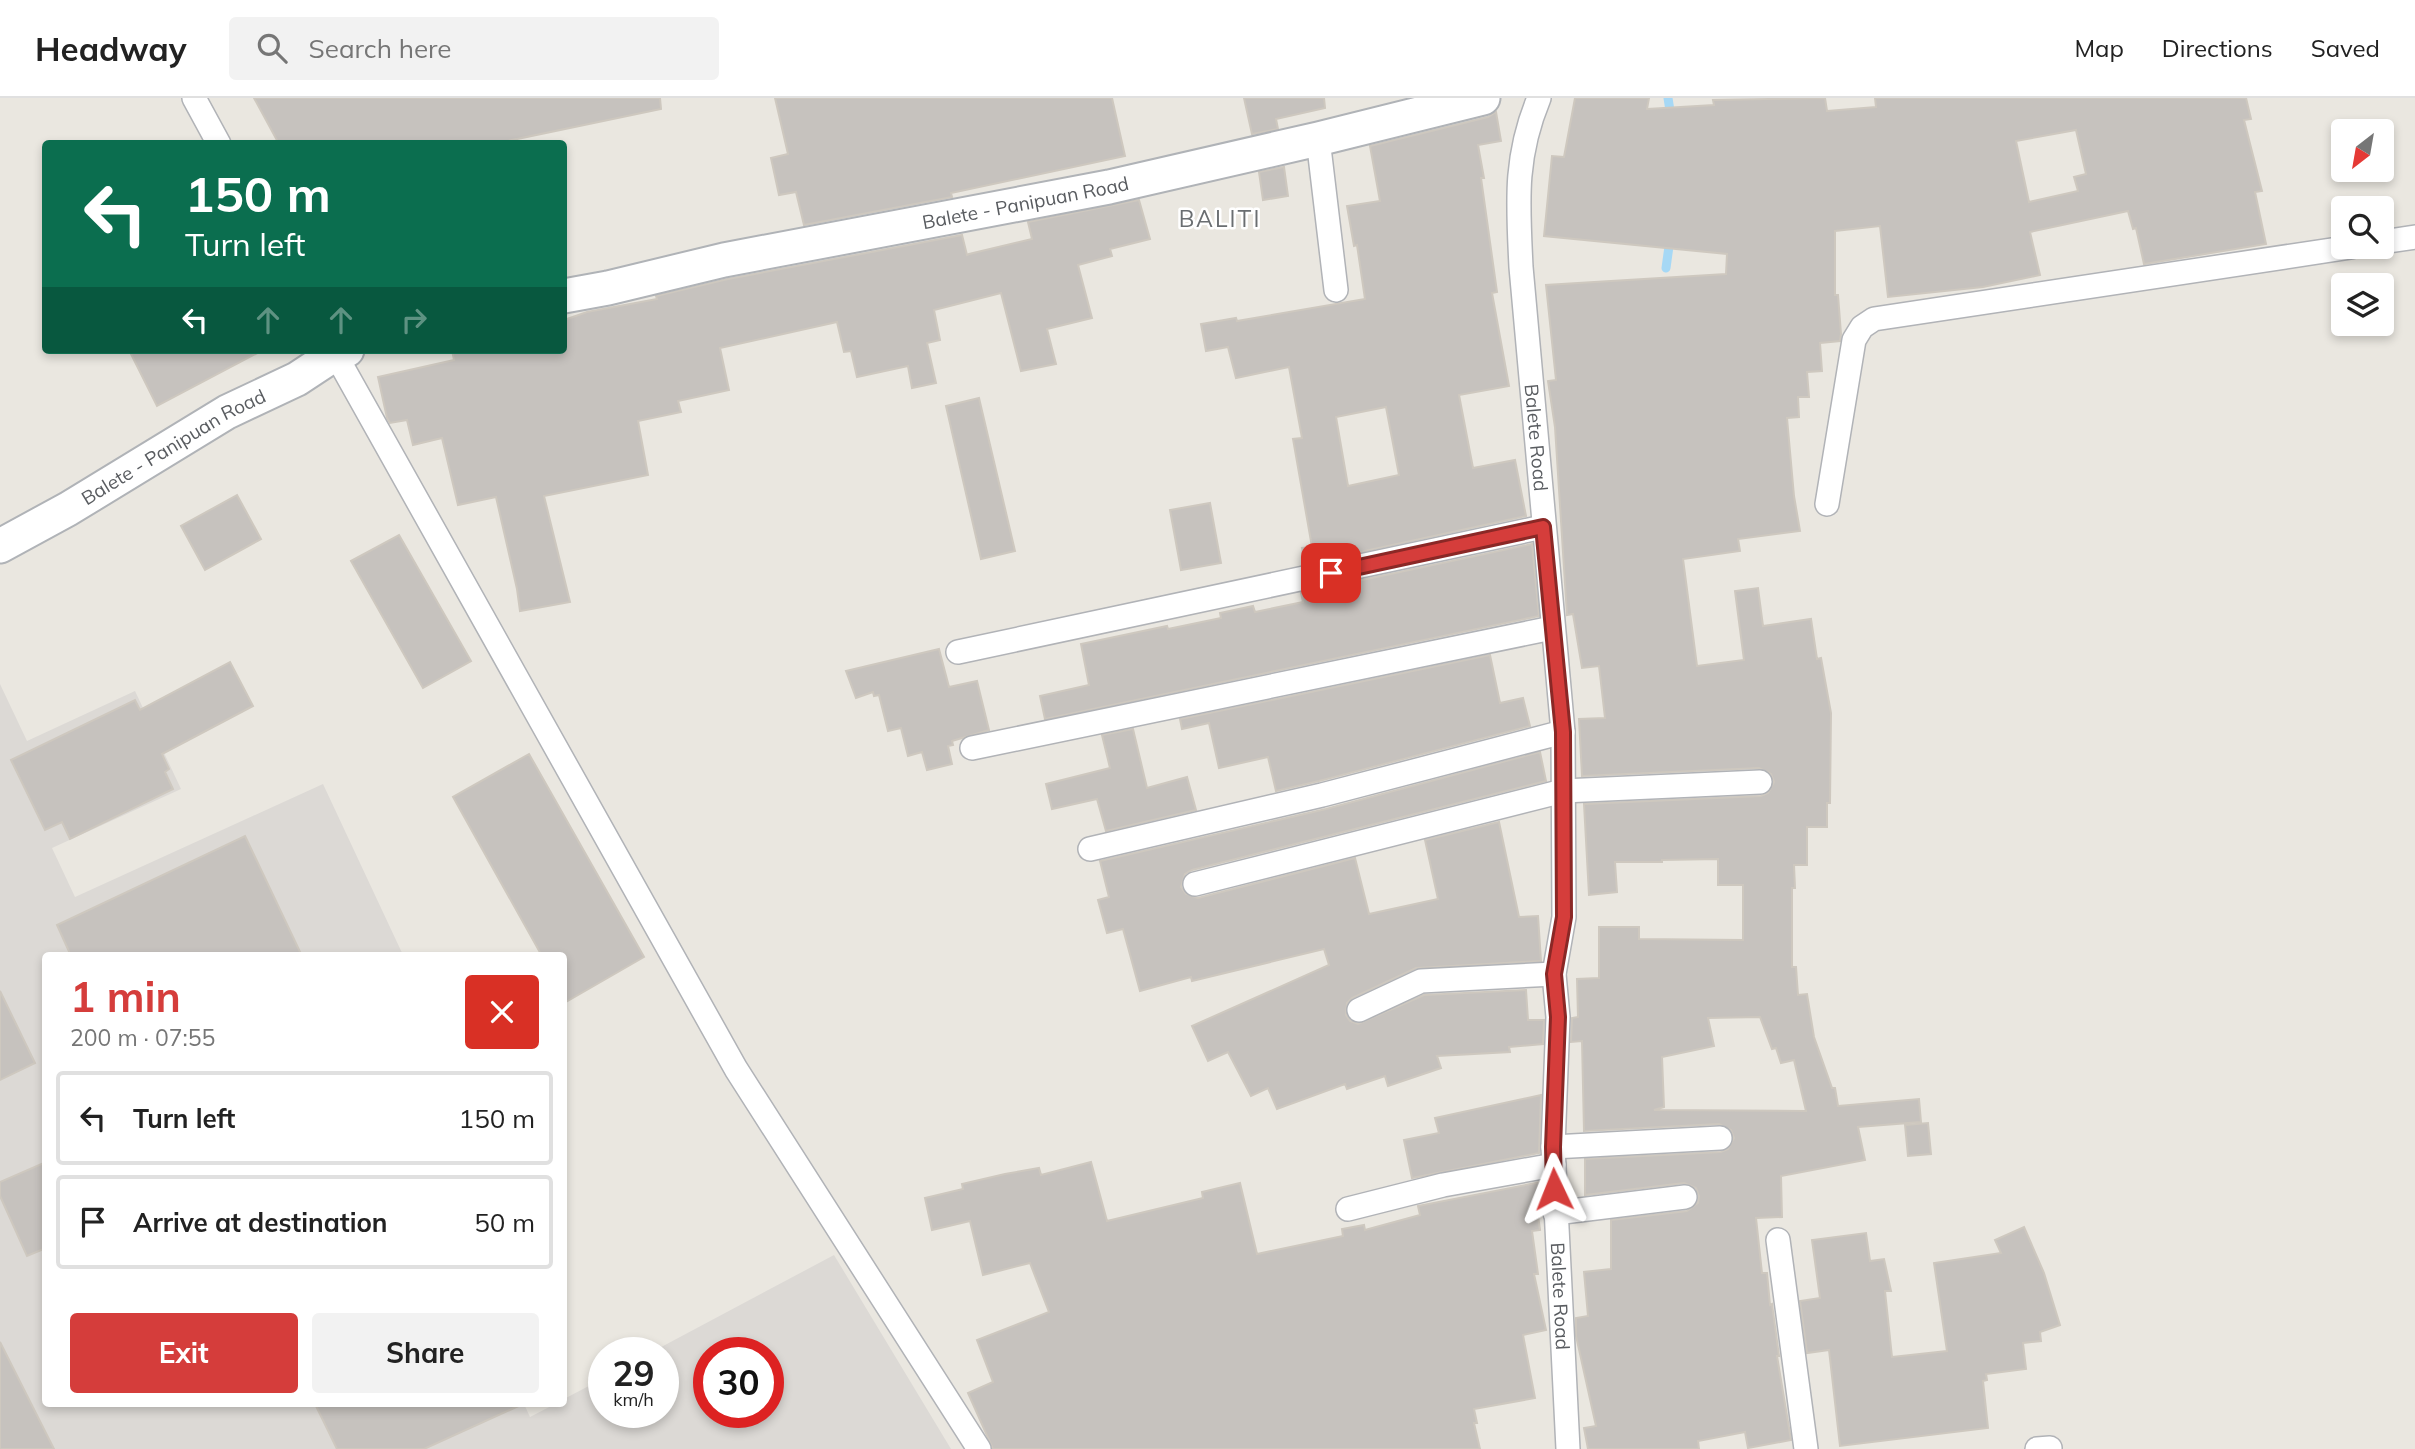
<!DOCTYPE html>
<meta charset="utf-8">
<style>
:root{--surface:#fff;--page:#f2f2f2;--text:#222;--muted:#767676;--line:#e0e0e0;--accent:#d53d3b}
body{margin:0;font-family:Mulish,sans-serif;background:var(--page);color:var(--text);height:100vh;display:flex;flex-direction:column;font-size:26px;white-space:nowrap}
*{box-sizing:border-box;margin:0}
p{font-size:23px;color:var(--muted)}
.icon{flex:none;width:38px;height:38px;fill:none;stroke:currentColor;stroke-width:2;stroke-linecap:round;stroke-linejoin:round}
.map{position:relative;flex:1;overflow:hidden}
.sheet{position:absolute;left:42px;top:854px;width:525px;height:455px;display:flex;flex-direction:column;background:var(--surface);border-radius:7px;box-shadow:0 4px 10px #0003}
.sheet>*{flex:none}
.hud{position:absolute;left:42px;top:42px;width:525px;height:214px;border-radius:7px;box-shadow:0 4px 10px #0003;background:#0b6e4f;color:#fff;overflow:hidden}
.needle{width:46px;rotate:211deg}
.buttons{position:absolute;left:2331px;top:21px;display:grid;gap:14px}
.buttons a{display:grid;place-items:center;width:63px;height:63px;border-radius:7px;background:var(--surface);box-shadow:0 4px 10px #0003;font-size:35px}
.speed{position:absolute;left:588px;top:1239px;display:flex;gap:14px;font-size:35px;font-weight:700;text-align:center}
.speed>*{display:grid;place-content:center;width:91px;height:91px;border-radius:50%;background:var(--surface);box-shadow:0 4px 10px #0003;line-height:1}
.speed small{font-size:18px;font-weight:400}
.speed .limit{border:10px solid #d22;background:#fff;color:#111}
.pin{position:absolute;display:grid;place-items:center;width:60px;height:60px;color:#fff;margin:-30px;border-radius:14px;box-shadow:0 4px 10px #0006}
.me{position:absolute;width:77px;margin:-38px;rotate:358deg;stroke-linejoin:round;filter:drop-shadow(0 0 5px #0008)}
.turn{display:flex;align-items:center;gap:24px;height:147px;padding:0 28px;font-size:32px}
.turn .icon{width:91px;height:91px;stroke-width:2.5}
.turn b{display:block;font-size:49px;line-height:60px}
.lanes{display:flex;align-items:center;height:66px;padding:0 28px;background:#0003;justify-content:center;gap:35px;direction:ltr}
.lanes .off{opacity:.35}
.round{display:grid;place-items:center;flex:none;width:74px;height:74px;border-radius:7px;background:var(--page)}
.summary{display:flex;align-items:center;justify-content:space-between;height:119px;padding:0 28px}
h1{font-size:42px;font-weight:700;line-height:52px;color:var(--accent)}
.cta{display:flex;gap:14px;margin-top:auto;padding:14px 28px}
.cta a{flex:1;height:80px;border-radius:7px;background:var(--accent);color:#fff;font-size:28px;font-weight:700;line-height:80px;text-align:center}
.cta a+a{background:var(--page);color:var(--text)}
ul{padding:0;list-style:none}
li{display:flex;align-items:center;gap:21px;height:94px;margin:0 14px 10px;padding:0 14px;border:4px solid var(--line);border-radius:7px}
li div{flex:1}
li b{display:block;font-size:26px}
li em{font-style:normal}
header{display:flex;align-items:center;gap:42px;box-sizing:border-box;height:98px;padding:0 35px;background:var(--surface);border-bottom:2px solid var(--line)}
header strong{font-size:33px}
nav{display:flex;gap:38px;margin-inline-start:auto;font-size:24px}
.search{width:490px;height:63px;background:var(--page);display:flex;align-items:center;gap:18px;box-sizing:border-box;padding:0 24px;border-radius:7px;color:var(--muted);font-size:26px}
.map>svg:first-child{display:block}
.industrial{fill:#dcd9d5;fill-rule:evenodd}
.lines{fill:none;stroke-linecap:round;stroke-linejoin:round}
.stream{stroke:#a6d8f5;stroke-width:9}
.building{fill:#c6c2be;stroke:#cec8bf;stroke-width:2;fill-rule:evenodd}
.minor-casing{stroke:#b1b3b7;stroke-width:26}
.secondary-casing{stroke:#b0b3b7;stroke-width:37}
.minor{stroke:#fff;stroke-width:23}
.secondary{stroke:#fff;stroke-width:33}
.route-casing{stroke:#8a2826;stroke-width:18}
.route{stroke:#d53d3b;stroke-width:12}
.labels{text-anchor:middle;stroke-width:5;stroke-linejoin:round;paint-order:stroke}
.street-label{font-size:19px;fill:#595c60;stroke:#fff}
.quarter-label{font-size:23px;letter-spacing:2px;fill:#6a6e71;stroke:#fff}
</style>
<header>
<strong>Headway</strong>
<div class="search"><svg class="icon" aria-label="search" viewBox="0 0 24 24"><circle cx="10" cy="10" r="6"/><path d="M15 15l6 6"/></svg>Search here</div>
<nav><a>Map</a><a>Directions</a><a>Saved</a></nav>
</header>
<div class="map">
<svg width="2415" height="1351" viewBox="0 0 2415 1351">
<rect width="100%" height="100%" fill="#eae7e0"/>
<path class="industrial" d="M0 586 27 643 135 593 181 691 52 750 75 799 323 686 403 857 46 858V1306H524L530 1319 555 1306H564V1301L604 1280V1314H663V1255H650L834 1157 951 1351H0ZM709 1255H768V1314H709Z"/>
<g class="lines">
<g class="stream">
<path d="M1668 0 1671 19"/>
<path d="M1666 170 1670 141"/>
</g>
</g>
<g class="building">
<path d="M254 0H660L661 11 493 46H279Z"/>
<path d="M775 0H1112L1125 58 951 95 952 99 804 127 796 94 779 97 771 60 788 56Z"/>
<path d="M1244 0H1324L1325 10 1276 21 1278 31 1252 36Z"/>
<path d="M1575 0H1649L1647 11 1714 7 1713 2 1825 0 1827 13 1876 9 1875 0H2246L2251 21 2244 22 2262 93 2255 94 2266 146 2144 166 2136 130 2133 131 2128 113 2030 134 2040 177 1983 189 1888 199 1880 128 1835 133V197H1838L1841 236 1840 243 1820 245 1822 273 1807 274 1809 299H1798L1799 319 1787 320 1794 398 1800 433 1738 441 1740 453 1683 461 1697 568 1744 562 1735 493 1758 490 1763 528 1811 521 1817 561 1821 560 1831 615 1830 705H1827V729H1807V767H1794L1795 790H1792V869H1796L1798 897 1807 896 1814 939 1832 990H1835L1838 1008 1919 1001 1921 1024 1858 1029 1865 1062 1781 1078 1782 1119 1756 1120 1762 1175H1767L1770 1207 1772 1206 1779 1258H1777L1791 1342 1748 1350 1745 1334 1698 1343 1699 1351H1588L1584 1330 1596 1328 1576 1238V1220L1588 1218 1584 1174 1611 1171V1122L1687 1113 1698 1105 1699 1098 1696 1090 1684 1085 1585 1097V1061L1721 1054 1728 1051 1734 1040 1731 1032 1719 1026 1584 1033 1582 943 1571 944 1572 920 1578 919 1577 881 1599 880V829H1639V841L1743 842V787H1718V761L1662 762V764H1615L1617 794 1589 797 1584 706 1761 698 1768 695 1774 684 1771 676 1759 670 1582 678 1579 621 1605 620 1599 568 1582 570 1573 516 1567 517 1555 329 1548 283 1556 282 1546 187 1726 176 1727 156 1544 138 1552 58 1564 59ZM2076 32 2086 76 2074 79 2078 93 2029 104 2016 43ZM1760 919 1772 951 1776 950 1781 965 1794 962 1806 1013 1654 1012 1664 1009 1662 959 1714 948 1708 920Z"/>
<path d="M1496 14 1501 43 1478 47 1484 80H1481L1497 194 1492 195 1509 288 1459 297 1473 370 1515 362 1526 418 1305 466 1302 450 1312 449 1293 341 1302 340 1289 269 1236 280 1228 249 1206 253 1201 226 1236 220 1237 223 1365 201 1357 147 1354 148 1347 108 1380 103 1370 48 1488 19ZM1386 309 1399 377 1348 388 1336 319Z"/>
<path d="M1284 69 1288 98 1263 102 1259 74Z"/>
<path d="M1139 102 1150 141 1110 151 1112 158 1078 167 1092 220 1047 231 1056 266 1021 273 1001 195 934 212 940 242 927 245 936 285 912 290 908 268 857 279 851 253 844 254 837 224 720 250 729 292 678 303 681 314 638 323 648 377 544 398 570 504 520 513 517 491 496 399 458 407 442 340 413 347 407 322 390 325 387 320 378 279 454 262 452 252H564V222L587 214 657 201 656 198 728 181 962 137 967 157 969 156 1032 141 1028 124Z"/>
<path d="M129 252H263L157 308Z"/>
<path d="M979 300 1015 453 981 461 946 308Z"/>
<path d="M237 397 261 441 205 472 181 428Z"/>
<path d="M1210 405 1221 465 1181 472 1170 412Z"/>
<path d="M399 437 471 563 423 590 351 463Z"/>
<path d="M1532 446 1539 518 1045 621 1040 598 1089 587 1081 546 1167 528 1168 531 1221 520 1220 515 1253 508 1255 514 1303 504 1301 495Z"/>
<path d="M939 551 949 589 977 583 989 632 952 643 953 647 948 648 952 666 927 672 922 654 908 658 901 630 888 633 879 597 874 598 873 594 856 600 846 573Z"/>
<path d="M1490 557 1500 605 1523 600 1530 628 1319 683 1276 693 1268 659 1219 670 1209 625 1182 631 1180 621Z"/>
<path d="M230 564 253 608 162 656 169 671 165 674 173 691 70 741 62 724 45 732 11 662 135 602 140 612Z"/>
<path d="M1133 631 1147 690 1187 679 1196 712 1106 733 1097 701 1052 711 1046 686 1110 670 1102 637Z"/>
<path d="M1540 654 1546 683 1192 772 1185 776 1181 789 1186 796 1198 800 1355 760 1369 816 1438 801 1425 742 1499 724 1519 819 1538 818 1541 863 1416 870 1352 900 1347 905 1346 917 1350 923 1358 926 1424 897 1526 892 1528 922H1544L1543 946 1509 949 1510 954 1437 958 1441 970 1388 988 1385 978 1347 991 1345 986 1277 1011 1268 990 1251 998 1228 954 1208 963 1192 928 1329 867 1324 851 1192 883 1191 879 1140 893 1123 831 1107 835 1098 802 1109 799 1100 763 1326 711Z"/>
<path d="M529 656 644 859 564 905V858H542L453 699Z"/>
<path d="M245 738 302 858H71L57 827Z"/>
<path d="M0 893 35 965 0 982Z"/>
<path d="M1541 997 1539 1055 1412 1080 1404 1042 1439 1035 1435 1020Z"/>
<path d="M1928 1025 1931 1056 1908 1058 1905 1027Z"/>
<path d="M46 1064V1150L27 1158 0 1098V1084Z"/>
<path d="M1091 1064 1107 1123 1203 1100 1202 1094 1240 1085 1257 1156 1343 1138 1342 1131 1364 1127 1365 1132 1420 1117 1418 1108 1541 1084 1542 1103H1536L1540 1132 1532 1133 1538 1176H1534L1546 1232 1523 1237 1535 1300 1474 1311 1477 1325H1474L1480 1351H993L968 1295 993 1284 977 1242 1049 1214 1030 1165 983 1177 970 1123 932 1132 925 1100 963 1091 962 1086 1005 1076 1039 1070 1041 1077Z"/>
<path d="M2024 1129 2044 1175 2060 1227 2040 1234 2041 1243 2023 1245 2026 1271 1986 1276 1987 1282 1983 1283 1988 1330 1840 1348 1829 1252 1807 1255 1800 1203 1820 1200 1812 1142 1866 1135 1870 1163 1884 1161 1891 1193H1885L1892 1259 1947 1253 1934 1165 2001 1155 1995 1142Z"/>
<path d="M0 1244 54 1351H0Z"/>
<path d="M315 1306H523L424 1351H337Z"/>
</g>
<g class="lines">
<defs>
<g id="minor">
<path d="M194 0 219 46"/>
<path id="s1" d="M1539 0C1514 60 1518 105 1521 169L1563 634 1564 819 1554 876 1558 919 1553 1049 1568 1351"/>
<path d="M1318 41 1336 192"/>
<path d="M2382 144 2415 139"/>
<path d="M333 252 736 971 979 1351"/>
<path d="M1827 406 1854 242 1862 229 1874 221 2351 149"/>
<path d="M958 554 1543 429"/>
<path d="M972 650 1552 530"/>
<path d="M1090 751 1322 697 1563 634"/>
<path d="M1195 786 1563 693 1760 684"/>
<path d="M1359 912 1421 883 1554 876"/>
<path d="M1553 1049 1720 1040"/>
<path d="M1348 1111 1443 1087 1554 1067"/>
<path d="M1555 1115 1685 1099"/>
<path d="M1778 1142 1806 1351"/>
<path d="M2037 1351 2050 1350"/>
</g>
<g id="secondary">
<path id="s2" d="M564 198 608 190 724 162 1109 89 1318 41 1483 0"/>
<path id="s3" d="M0 448 68 411 227 314 297 281 335 256 347 252"/>
</g>
</defs>
<use href="#minor" class="minor-casing"/>
<use href="#secondary" class="secondary-casing"/>
<use href="#minor" class="minor"/>
<use href="#secondary" class="secondary"/>
</g>
<g class="lines">
<defs>
<path id="route" d="M1331 475 1543 429 1563 634 1564 819 1554 876 1558 919 1553 1049 1554 1091"/>
</defs>
<use href="#route" class="route-casing"/>
<use href="#route" class="route"/>
</g>
<g class="labels">
<g class="street-label">
<text dy="7" stroke="none"><textPath href="#s2" startOffset="471">Balete - Panipuan Road</textPath></text>
<text dy="7" stroke="none"><textPath href="#s1" startOffset="343">Balete Road</textPath></text>
<text dy="7" stroke="none"><textPath href="#s3" startOffset="200">Balete - Panipuan Road</textPath></text>
<text dy="7" stroke="none"><textPath href="#s1" startOffset="1204">Balete Road</textPath></text>
</g>
<g class="quarter-label">
<text x="1220" y="129">BALITI</text>
</g>
</g>
</svg>
<div class="buttons">
<a><svg class="needle" viewBox="-14 -14 28 28"><path d="M0-13l5 13h-10z" fill="#e53935"/><path d="M0 13l5-13h-10z" fill="#767676"/></svg></a>
<a><svg class="icon" aria-label="search" viewBox="0 0 24 24"><circle cx="10" cy="10" r="6"/><path d="M15 15l6 6"/></svg></a>
<a><svg class="icon" aria-label="layers" viewBox="0 0 24 24"><path d="M12 4l9 5-9 5-9-5zM3 14l9 5 9-5"/></svg></a>
</div>
<div class="speed"><div>29<small>km/h</small></div><div class="limit">30</div></div>
<div class="pin" style="left:1331px;top:475px;background:#d93025"><svg class="icon" aria-label="arrive" viewBox="0 0 24 24"><path d="M6 21V4h12l-3 4 3 4H6"/></svg></div>
<svg class="me" style="left:1554px;top:1091px" viewBox="-20 -20 40 40"><path d="M0-17L14 15 0 8-14 15z" fill="#d53d3b" stroke="#fff" stroke-width="4"/></svg>
<div class="hud">
<div class="turn"><svg class="icon" aria-label="left" viewBox="0 0 24 24"><path d="M17 20v-9H6M10 6l-5 5 5 5"/></svg><div><b>150 m</b>Turn left</div></div>
<div class="lanes"><svg class="icon" aria-label="left" viewBox="0 0 24 24"><path d="M17 20v-9H6M10 6l-5 5 5 5"/></svg><svg class="icon off" aria-label="ahead" viewBox="0 0 24 24"><path d="M12 20V5M6 11l6-6 6 6"/></svg><svg class="icon off" aria-label="ahead" viewBox="0 0 24 24"><path d="M12 20V5M6 11l6-6 6 6"/></svg><svg class="icon off" aria-label="right" viewBox="0 0 24 24"><path d="M7 20v-9h11M14 6l5 5-5 5"/></svg></div>
</div>
<section class="sheet">
<div class="summary"><div><h1>1 min</h1><p>200 m · 07:55</p></div><a class="round" style="background:#d93025;color:#fff"><svg class="icon" aria-label="close" viewBox="0 0 24 24"><path d="M6 6l12 12M18 6L6 18"/></svg></a></div>
<ul>
<li><svg class="icon" aria-label="left" viewBox="0 0 24 24"><path d="M17 20v-9H6M10 6l-5 5 5 5"/></svg><div><b>Turn left</b></div><em>150 m</em></li>
<li><svg class="icon" aria-label="arrive" viewBox="0 0 24 24"><path d="M6 21V4h12l-3 4 3 4H6"/></svg><div><b>Arrive at destination</b></div><em>50 m</em></li>
</ul>
<div class="cta"><a>Exit</a><a>Share</a></div>
</section>
</div>
